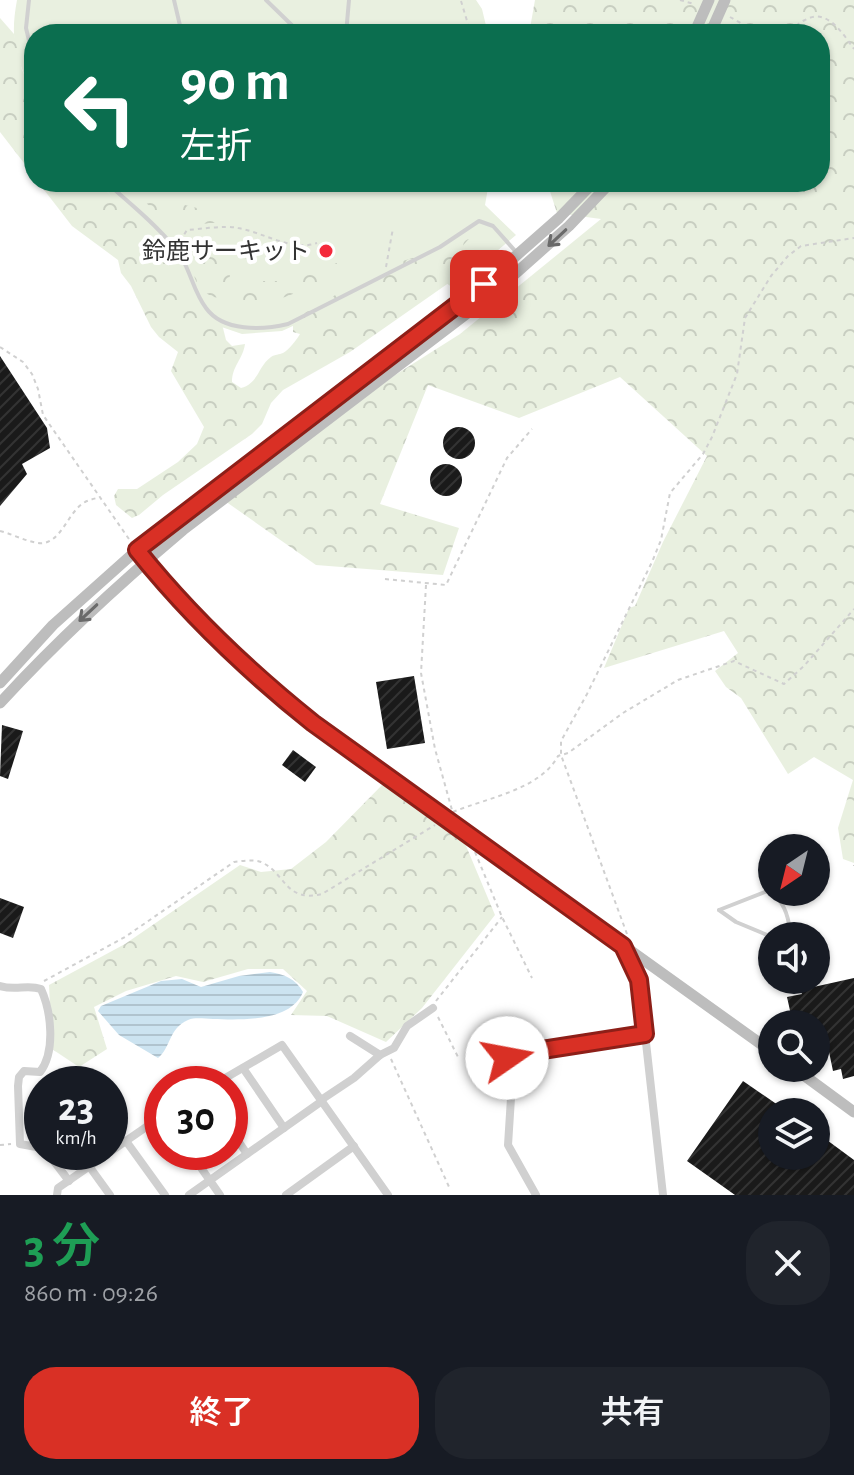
<!DOCTYPE html>
<html lang="ja">
<meta charset="utf-8">
<style>
:root{--surface:#171b24;--page:#20242c;--text:#f1f3f6;--muted:#9ea1a6;--accent:#d93025}
body{margin:0;font-family:"Alegreya Sans","Noto Sans JP",sans-serif;background:var(--page);color:var(--text);height:100vh;display:flex;flex-direction:column;font-size:30px;white-space:nowrap}
*{box-sizing:border-box;margin:0}
p{font-size:26px;color:var(--muted)}
.icon{flex:none;width:44px;height:44px;fill:none;stroke:currentColor;stroke-width:2;stroke-linecap:round;stroke-linejoin:round}
.map{position:relative;height:1195px;overflow:hidden}
.details{display:flex;flex-direction:column;background:var(--surface);flex:1}
.details>*{flex:none}
.hud{position:absolute;left:24px;top:24px;width:806px;height:168px;border-radius:32px;box-shadow:0 2px 6px #0004;background:#0b6e4f;color:#fff;overflow:hidden}
.needle{width:52px;rotate:215deg}
.fabs{position:absolute;left:758px;top:834px;display:grid;gap:16px}
.fabs a{display:grid;place-items:center;width:72px;height:72px;border-radius:50%;background:var(--surface);box-shadow:0 2px 6px #0004;font-size:40px}
.speed{position:absolute;left:24px;top:1066px;display:flex;gap:16px;font-size:40px;font-weight:700;text-align:center}
.speed>*{display:grid;place-content:center;width:104px;height:104px;border-radius:50%;background:var(--surface);box-shadow:0 2px 6px #0004;line-height:1}
.speed small{font-size:20px;font-weight:400}
.speed .limit{border:12px solid #d22;background:#fff;color:#111}
.pin{position:absolute;display:grid;place-items:center;width:68px;height:68px;color:#fff;margin:-34px;border-radius:16px;box-shadow:0 4px 12px #0006}
.me{position:absolute;width:88px;margin:-44px;rotate:78deg;stroke-linejoin:round;filter:drop-shadow(0 0 6px #0008)}
.turn{display:flex;align-items:center;gap:28px;height:168px;padding:0 24px;font-size:36px}
.turn .icon{width:104px;height:104px;stroke-width:2.5}
.turn b{display:block;font-size:56px;line-height:68px}
.round{display:grid;place-items:center;flex:none;width:84px;height:84px;border-radius:32px;background:var(--page)}
.head{display:flex;align-items:center;justify-content:space-between;height:136px;padding:0 24px}
h1{font-size:48px;font-weight:600;line-height:60px;color:#1e9e55}
.cta{display:flex;gap:16px;margin-top:auto;padding:16px 24px}
.cta a{flex:1;height:92px;border-radius:32px;background:var(--accent);color:#fff;font-size:32px;font-weight:600;line-height:92px;text-align:center}
.cta a+a{background:var(--page);color:var(--text)}
.map>svg:first-child{display:block}
.green{fill:#e9f0e0}
.forest{fill:url(#forest-crowns)}
.water{fill:url(#water-rules)}
.building{fill:url(#building-hatch)}
.lines{fill:none;stroke-linecap:round;stroke-linejoin:round}
.path{stroke:#d0d0d0;stroke-width:2;stroke-dasharray:4 4;stroke-linecap:butt}
.lane{stroke:#d0d0d0;stroke-width:4}
.street{stroke:#d0d0d0;stroke-width:8}
.secondary{stroke:#bdbdbd;stroke-width:11}
.oneway{stroke:#6a6a6a}
.route-casing{stroke:#8d1f18;stroke-width:20}
.route{stroke:#d93025;stroke-width:14}
.poi-dot{fill:#f42a3c;stroke:#fff;stroke-width:3}
.labels{text-anchor:middle;stroke-width:8;stroke-linejoin:round;paint-order:stroke}
.poi-label{font-size:24px;fill:#333;stroke:#fff;text-anchor:end}
</style>
<div class="map">
<svg width="854" height="1195" viewBox="0 0 854 1195">
<defs>
<pattern id="forest-crowns" width="20" height="18" patternUnits="userSpaceOnUse" patternTransform="scale(2)"><rect width="20" height="18" fill="#e9f0e0"/><path d="M2 6a3 3 0 1 1 6 0M12 15a3 3 0 1 1 6 0" fill="none" stroke="#c8cec1"/></pattern>
<pattern id="water-rules" width="6" height="5" patternUnits="userSpaceOnUse" patternTransform="scale(2)"><rect width="6" height="5" fill="#cce3f0"/><path d="M0 2.5h6" fill="none" stroke="#b0c3ce"/></pattern>
<pattern id="building-hatch" width="6" height="6" patternUnits="userSpaceOnUse" patternTransform="scale(2)"><rect width="6" height="6" fill="#1a1a1a"/><path d="M-1 1l2-2M0 6l6-6M5 7l2-2" fill="none" stroke="#333"/></pattern>
</defs>
<rect width="100%" height="100%" fill="#fff"/>
<g class="green">
<path d="M17 0H476L482 9 488 34H34V97C17 58 9 43 17 0Z"/>
<path d="M99 182H489L485 205 516 235 453 288 423 266 282 331 242 334 204 321 144 234Z"/>
</g>
<g class="forest">
<path d="M535 0H854V863L843 859 838 828 853 780 814 757 788 774 741 698 726 687 715 671 738 653 724 631 604 668 629 608 635 606 663 542 707 456 620 377 519 418 428 385 380 504 459 528 443 575 316 565 225 501 392 377 460 334 601 219 557 213 547 182H820V34H529Z"/>
<path d="M0 18 14 34 22 70 34 93V176L0 132Z"/>
<path d="M38 182H97L161 243 204 319 222 324 226 340 232 346 245 344C243 359 232 366 232 382L241 388C259 383 258 366 271 357 275 354 279 355 283 353 289 350 297 339 300 334L293 332V323L299 315 390 265 422 255 470 232 475 233C459 248 452 258 453 280L350 352 283 390 271 403 262 424 252 434 163 495 139 515 132 518 116 505 114 496 118 489H137L178 462 197 444 204 427 171 371 178 352 159 337 151 327 131 286 121 273 118 260 72 226Z"/>
<path d="M126 182H146L177 203 217 213 221 222C174 229 156 216 126 182Z"/>
<path d="M216 245 237 248 247 255 246 259 220 262 222 270 230 273 228 297C203 303 187 276 194 253L204 247Z"/>
<path d="M347 259 348 268C314 282 286 304 247 304L241 297V281H277L303 276Z"/>
<path d="M384 783 464 841 495 915 422 1008 386 1042 327 1016 291 1015 307 991 283 969H248L203 982 176 976 126 991 94 1007 107 1049 79 1067 52 1049 49 985 125 944 240 865 261 872 291 869 326 842Z"/>
</g>
<path class="water" d="M270 972C284 974 296 979 303 992 291 1022 241 1020 213 1019 204 1019 196 1017 188 1020 168 1029 171 1048 158 1058L119 1035 98 1011 101 1006 161 981 182 979 201 987 239 976Z"/>
<g class="building">
<path d="M0 356 47 428 50 448 22 464 27 474 0 506Z"/>
<circle cx="459" cy="443" r="16"/>
<circle cx="446" cy="480" r="16"/>
<path d="M414 676 425 743 387 749 376 682Z"/>
<path d="M2 725 23 731 8 779 0 776Z"/>
<path d="M293 750 316 767 305 782 282 765Z"/>
<path d="M0 898 24 907 13 938 0 933Z"/>
<path d="M854 978V1076L843 1079 841 1069 833 1071 828 1047 816 1050V1024H793L787 997 802 994 800 990Z"/>
<path d="M743 1081 788 1112H772V1156H816V1132L854 1160V1195H735L687 1161Z"/>
</g>
<g class="lines">
<g class="path">
<path d="M680 0 694 4"/>
<path d="M461 1 471 34"/>
<path d="M730 17C746 26 763 38 783 33 791 31 797 24 805 20 827 7 843 34 854 49"/>
<path d="M180 241 187 230C203 229 223 225 238 228 262 232 293 252 317 243"/>
<path d="M386 267 393 228"/>
<path d="M0 347 23 362 32 374 38 389 43 415 131 542"/>
<path d="M0 531C12 534 25 541 38 543 61 546 67 512 85 502 89 500 93 499 97 498"/>
<path d="M385 579 446 585 507 458 532 429"/>
<path d="M426 585 421 673 435 749 452 810"/>
<path d="M453 812C486 798 540 790 558 756L568 753 623 713 678 680 734 661 784 684 804 666 854 609"/>
<path d="M475 852 502 917 532 978"/>
<path d="M854 865V866"/>
<path d="M627 934 561 755V741L587 694 652 562 661 540 670 493 703 454 712 437 737 374 745 318 771 276 788 256 801 246 854 238"/>
<path d="M44 981 125 937 234 862C243 861 253 859 261 862 286 873 285 903 322 894L435 825"/>
<path d="M436 1001 502 917"/>
<path d="M438 1017 459 1059"/>
<path d="M391 1059 450 1189"/>
<path d="M0 1145 11 1144"/>
</g>
<g class="lane">
<path d="M29 0 26 28 34 62"/>
<path d="M174 0 182 34"/>
<path d="M266 0 301 34"/>
<path d="M346 34 349 0"/>
<path d="M401 34 405 30"/>
<path d="M106 182C129 203 155 223 174 247 190 265 192 290 206 308 223 332 263 330 288 324L440 247 479 221 493 226 517 253"/>
<path d="M719 910 770 890C783 902 788 913 790 931L780 936"/>
<path d="M719 910 736 922 772 937"/>
</g>
<g class="street">
<path d="M623 946 639 980 663 1195"/>
<path d="M0 986C16 991 27 984 41 989 51 1011 56 1051 40 1072L24 1071 19 1077 18 1086 20 1144 42 1148"/>
<path d="M350 1036 380 1055"/>
<path d="M243 1068 284 1128"/>
<path d="M215 1084 282 1045 388 1195"/>
<path d="M321 1100 354 1078 380 1055 394 1048 407 1026 433 1008"/>
<path d="M230 1129 247 1154"/>
<path d="M126 1141 165 1195"/>
<path d="M47 1152 69 1181"/>
<path d="M190 1152 220 1195"/>
<path d="M89 1166 110 1195"/>
<path d="M57 1195 58 1188 162 1116"/>
<path d="M189 1195 322 1101"/>
<path d="M286 1195 354 1146"/>
<path d="M536 1195 508 1145 511 1098 507 1058 510 1055 645 1034"/>
</g>
<g class="secondary">
<path d="M694 34 709 0"/>
<path d="M710 34 725 0"/>
<path d="M137 550C188 615 248 672 313 723L772 1052"/>
<path d="M0 683 53 625 137 550 484 284 559 218 594 182"/>
<path d="M0 703C57 641 119 584 183 530L490 296 569 226 611 182"/>
<path d="M794 1068 854 1112"/>
</g>
</g>
<defs><path id="oneway-shaft" d="M-6 0H5M1.5-3L5.5 0L1.5 3" fill="none" stroke-width="1.6" stroke-linecap="round" stroke-linejoin="round" transform="scale(2)"/></defs>
<g class="oneway">
<use href="#oneway-shaft" transform="translate(557 238) rotate(137)"/>
<use href="#oneway-shaft" transform="translate(88 613) rotate(137)"/>
</g>
<g class="lines">
<defs>
<path id="route" d="M484 284 137 550C189 615 248 671 313 723L623 946 639 980 645 1034 510 1055 507 1058"/>
</defs>
<use href="#route" class="route-casing"/>
<use href="#route" class="route"/>
</g>
<circle class="poi-dot" cx="326" cy="251" r="8"/>
<g class="labels">
<g class="poi-label">
<text x="310" y="259">鈴鹿サーキット</text>
</g>
</g>
</svg>
<div class="fabs">
<a><svg class="needle" viewBox="-14 -14 28 28"><path d="M0-13l5 13h-10z" fill="#e53935"/><path d="M0 13l5-13h-10z" fill="#9ea1a6"/></svg></a>
<a><svg class="icon" aria-label="sound" viewBox="0 0 24 24"><path d="M4 9h4l5-4v14l-5-4H4zM17 9q2 3 0 6"/></svg></a>
<a><svg class="icon" aria-label="search" viewBox="0 0 24 24"><circle cx="10" cy="10" r="6"/><path d="M15 15l6 6"/></svg></a>
<a><svg class="icon" aria-label="layers" viewBox="0 0 24 24"><path d="M12 4l9 5-9 5-9-5zM3 14l9 5 9-5"/></svg></a>
</div>
<div class="speed"><div>23<small>km/h</small></div><div class="limit">30</div></div>
<div class="pin" style="left:484px;top:284px;background:#d93025"><svg class="icon" aria-label="arrive" viewBox="0 0 24 24"><path d="M6 21V4h12l-3 4 3 4H6"/></svg></div>
<svg class="me" style="left:507px;top:1058px" viewBox="-20 -20 40 40"><circle r="19" fill="#fff"/><path d="M0-13L10 11 0 6-10 11z" fill="#d93025"/></svg>
<div class="hud">
<div class="turn"><svg class="icon" aria-label="left" viewBox="0 0 24 24"><path d="M17 20v-9H6M10 6l-5 5 5 5"/></svg><div><b>90 m</b>左折</div></div>
</div>
</div>
<section class="details">
<div class="head"><div><h1>3 分</h1><p>860 m · 09:26</p></div><a class="round"><svg class="icon" aria-label="close" viewBox="0 0 24 24"><path d="M6 6l12 12M18 6L6 18"/></svg></a></div>
<div class="cta"><a>終了</a><a>共有</a></div>
</section>
